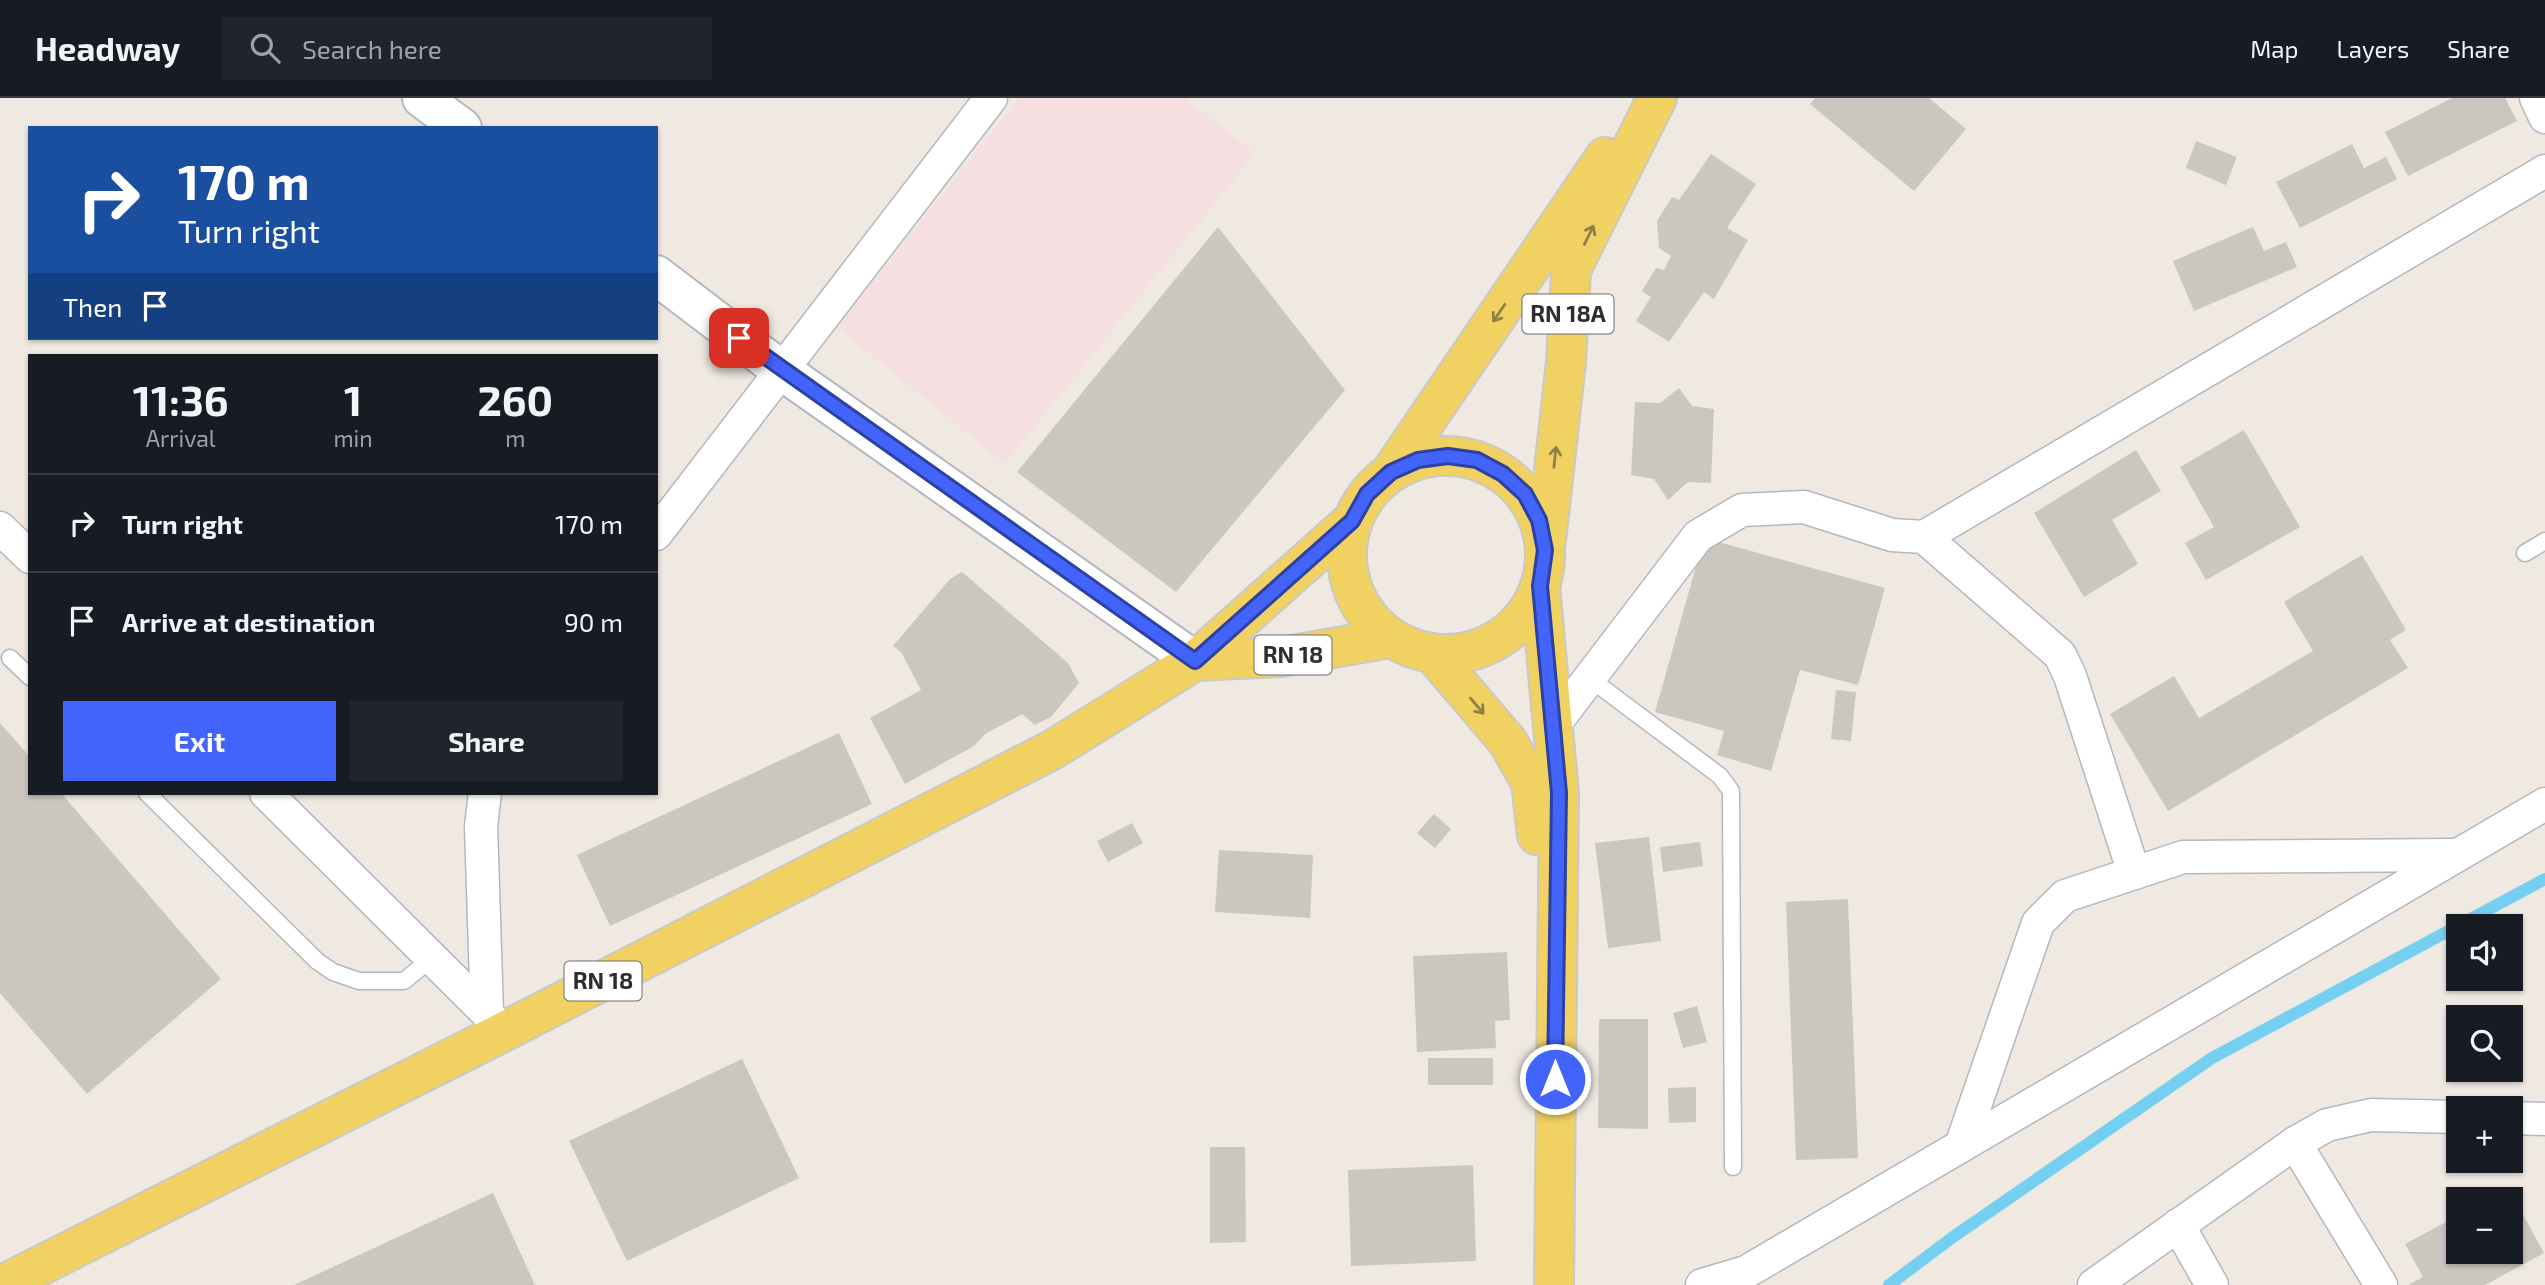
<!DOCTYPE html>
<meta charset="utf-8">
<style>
:root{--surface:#171b24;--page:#20242c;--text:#f1f3f6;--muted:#9ea1a6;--line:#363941;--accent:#4264fb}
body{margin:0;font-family:"Exo 2",sans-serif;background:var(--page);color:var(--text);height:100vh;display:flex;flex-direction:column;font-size:26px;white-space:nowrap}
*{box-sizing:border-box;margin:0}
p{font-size:23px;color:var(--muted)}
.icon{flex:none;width:38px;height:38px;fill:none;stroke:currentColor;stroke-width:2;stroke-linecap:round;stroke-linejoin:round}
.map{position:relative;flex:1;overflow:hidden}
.side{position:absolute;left:28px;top:256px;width:630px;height:441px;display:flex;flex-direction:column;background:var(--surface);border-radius:0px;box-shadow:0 2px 5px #0004}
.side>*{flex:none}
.hud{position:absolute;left:28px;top:28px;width:630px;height:214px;border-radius:0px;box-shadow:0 2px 5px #0004;background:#1a4fa0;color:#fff;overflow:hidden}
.buttons{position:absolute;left:2446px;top:816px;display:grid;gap:14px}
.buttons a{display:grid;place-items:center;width:77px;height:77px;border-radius:0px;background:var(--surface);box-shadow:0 2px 5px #0004;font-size:35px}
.pin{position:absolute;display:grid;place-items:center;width:60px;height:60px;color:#fff;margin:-30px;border-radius:14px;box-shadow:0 4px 10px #0006}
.me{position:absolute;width:77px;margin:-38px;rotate:0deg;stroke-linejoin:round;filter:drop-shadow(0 0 5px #0008)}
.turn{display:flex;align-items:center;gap:24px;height:147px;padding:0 35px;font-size:32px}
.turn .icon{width:91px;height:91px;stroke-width:2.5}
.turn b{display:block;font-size:49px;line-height:60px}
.then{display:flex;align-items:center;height:66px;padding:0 35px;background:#0003;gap:14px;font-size:26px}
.eta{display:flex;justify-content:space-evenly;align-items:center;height:119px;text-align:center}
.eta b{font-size:42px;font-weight:700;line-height:49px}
.cta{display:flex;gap:14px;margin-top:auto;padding:14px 35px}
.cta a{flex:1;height:80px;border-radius:0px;background:var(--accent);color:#fff;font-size:28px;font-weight:700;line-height:80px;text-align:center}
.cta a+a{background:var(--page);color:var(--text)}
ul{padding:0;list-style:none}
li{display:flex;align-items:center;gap:21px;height:98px;padding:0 35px;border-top:2px solid var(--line)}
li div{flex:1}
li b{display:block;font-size:26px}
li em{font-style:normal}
header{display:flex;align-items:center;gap:42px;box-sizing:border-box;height:98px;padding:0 35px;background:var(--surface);border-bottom:2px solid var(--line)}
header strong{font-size:33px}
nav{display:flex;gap:38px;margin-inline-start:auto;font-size:24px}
.search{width:490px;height:63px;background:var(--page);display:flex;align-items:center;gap:18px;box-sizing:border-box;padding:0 24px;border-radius:0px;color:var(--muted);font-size:26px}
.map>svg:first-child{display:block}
.medical{fill:#f5dfe0}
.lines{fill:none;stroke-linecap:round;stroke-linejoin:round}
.stream{stroke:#75cff0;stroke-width:12}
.building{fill:#cbc7bf}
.service-casing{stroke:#b4b7c1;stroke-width:19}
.minor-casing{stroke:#b4b7c1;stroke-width:35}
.tertiary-casing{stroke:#b4b7c1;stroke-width:42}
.primary-casing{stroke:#c9c9c9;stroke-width:42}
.service{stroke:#fff;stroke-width:16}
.minor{stroke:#fff;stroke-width:32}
.tertiary{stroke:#fff;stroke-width:38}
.primary{stroke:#f2d163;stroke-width:38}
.oneway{stroke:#908048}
.route-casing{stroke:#2b41a3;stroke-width:18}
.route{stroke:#4264fb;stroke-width:12}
.labels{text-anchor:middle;stroke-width:5;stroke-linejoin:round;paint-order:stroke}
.shield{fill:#fff;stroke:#6d6d6d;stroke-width:2}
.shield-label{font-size:23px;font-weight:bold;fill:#2e2e2e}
</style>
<header>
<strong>Headway</strong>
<div class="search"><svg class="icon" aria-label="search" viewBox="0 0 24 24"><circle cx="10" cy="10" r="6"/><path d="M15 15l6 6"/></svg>Search here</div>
<nav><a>Map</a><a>Layers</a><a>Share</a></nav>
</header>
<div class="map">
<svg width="2545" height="1187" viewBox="0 0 2545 1187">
<rect width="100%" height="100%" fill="#efe9e1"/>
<path class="medical" d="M1019 0H1185L1255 55 1005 366 837 229Z"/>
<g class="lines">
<path class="stream" d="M1889 1187 1953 1139 2212 960 2545 781"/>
</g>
<g class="building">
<path d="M1815 0H1929L1966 31 1914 93 1810 6Z"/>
<path d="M2452 0H2505L2517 23 2408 78 2385 34Z"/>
<path d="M2196 43 2237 59 2226 87 2186 70Z"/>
<path d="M2352 46 2364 70 2386 59 2397 81 2300 130 2276 84Z"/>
<path d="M1711 56 1756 86 1727 130 1748 142 1714 201 1704 194 1669 244 1636 223 1651 199 1642 193 1656 170 1664 172 1671 158 1659 150 1657 123 1672 99 1679 102Z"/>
<path d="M1218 129 1345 292 1176 494 1017 374Z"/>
<path d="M2253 129 2264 153 2286 144 2297 169 2194 213 2173 163Z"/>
<path d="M1679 290 1692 308 1714 311 1711 385 1688 384 1668 402 1654 381 1631 377 1635 304 1660 305Z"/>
<path d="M2244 332 2300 429 2206 482 2185 445 2214 429 2180 369Z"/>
<path d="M2136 352 2161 393 2112 422 2138 466 2084 499 2034 415Z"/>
<path d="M1704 440 1885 490 1858 587 1800 572 1771 673 1717 657 1724 633 1655 614Z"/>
<path d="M2362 457 2406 532 2390 542 2408 570 2168 713 2110 616 2174 578 2199 620 2313 553 2284 504Z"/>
<path d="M962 474 1068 565 1079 585 1051 619 1035 627 1022 616 985 636 974 648 905 686 870 620 921 592 901 554 893 548 950 481Z"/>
<path d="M1836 592 1856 594 1851 643 1831 641Z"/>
<path d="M0 625 30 659V695H61L221 881 87 996 0 895Z"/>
<path d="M839 635 872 706 610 828 577 757Z"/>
<path d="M1434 716 1451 731 1435 750 1417 735Z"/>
<path d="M1132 725 1143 745 1108 764 1097 743Z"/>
<path d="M1649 739 1661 843 1608 850 1595 745Z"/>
<path d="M1700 744 1703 768 1663 774 1660 749Z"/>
<path d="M1219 752 1313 757 1310 820 1215 814Z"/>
<path d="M1848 801 1858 1060 1796 1062 1786 804Z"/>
<path d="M1507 854 1510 922 1495 923 1496 950 1417 954 1413 858Z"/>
<path d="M1697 908 1707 944 1683 950 1673 915Z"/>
<path d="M1599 921H1648V1031L1598 1030Z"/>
<rect x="1428" y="960" width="65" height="27"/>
<path d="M742 961 799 1080 627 1163 569 1043Z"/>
<path d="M1696 989V1024L1669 1025 1668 990Z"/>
<path d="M1210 1049H1245L1246 1144 1210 1145Z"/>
<path d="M1473 1067 1476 1163 1351 1168 1348 1072Z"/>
<path d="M493 1095 535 1187H294Z"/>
<path d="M2516 1104 2544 1155 2485 1187H2408L2423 1179 2405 1146 2459 1117V1153H2511V1107Z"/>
</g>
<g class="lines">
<defs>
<g id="service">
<path d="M2525 455 2545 443"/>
<path d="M10 560 30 579"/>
<path d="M1589 580 1720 678 1731 693 1733 1069"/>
<path d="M147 695 317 863 333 874 359 883H404L432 860"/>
</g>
<g id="minor">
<path d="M2536 0 2545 19"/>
<path d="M0 430 30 459"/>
<path d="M656 436 991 0"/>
<path d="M1924 439 2060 557 2070 578 2134 775"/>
<path d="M1553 628 1698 438 1742 412 1804 409 1892 437 1924 439 2545 73"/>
<path d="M266 695 487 915 503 934"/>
<path d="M485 695 481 728 487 915"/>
<path d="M2511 1020 2545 1021"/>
<path d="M2295 1045 2381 1187"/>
<path d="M1961 1048 2038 825 2065 798 2183 759 2455 757"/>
<path d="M2178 1127 2212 1187"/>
<path d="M1702 1187 1746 1174 2545 706"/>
<path d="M2094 1187 2295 1045 2327 1027 2371 1017 2459 1019"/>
</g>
<g id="tertiary">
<path d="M422 0 462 30"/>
<path d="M656 177 781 272 1195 563"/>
</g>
<g id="primary">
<circle cx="1446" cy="457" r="99"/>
<path d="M1391 374 1605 59"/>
<path d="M1546 443 1566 264 1571 172 1657 0"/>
<path d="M1540 488 1559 695 1554 1187"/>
<path d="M1433 556 1508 644 1531 685 1537 737"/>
<path d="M1195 563 1281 559 1390 540"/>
<path d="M2 1187 503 934 1052 652 1195 563 1352 423"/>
</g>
</defs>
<use href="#service" class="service-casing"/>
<use href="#minor" class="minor-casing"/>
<use href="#tertiary" class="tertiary-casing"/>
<use href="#primary" class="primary-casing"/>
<use href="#service" class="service"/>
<use href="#minor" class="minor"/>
<use href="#tertiary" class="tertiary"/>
<use href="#primary" class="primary"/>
</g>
<defs><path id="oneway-shaft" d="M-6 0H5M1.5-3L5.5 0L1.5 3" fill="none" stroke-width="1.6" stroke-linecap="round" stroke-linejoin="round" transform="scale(1.75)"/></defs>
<g class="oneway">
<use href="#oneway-shaft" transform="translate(1589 137) rotate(-64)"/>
<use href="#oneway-shaft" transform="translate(1499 215) rotate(124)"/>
<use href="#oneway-shaft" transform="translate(1555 359) rotate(-84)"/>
<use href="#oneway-shaft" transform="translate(1477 608) rotate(50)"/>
</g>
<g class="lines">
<defs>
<path id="route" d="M739 240 1195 563 1352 423 1367 396 1391 374 1418 362 1448 358 1477 362 1503 376 1525 396 1539 422 1545 452 1540 488 1559 695 1555 981"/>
</defs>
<use href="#route" class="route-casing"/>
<use href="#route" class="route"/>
</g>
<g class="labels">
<g class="shield">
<rect x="1522.5" y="196.5" width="91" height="39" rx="5"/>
<rect x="1254.5" y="537.5" width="77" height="39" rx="5"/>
<rect x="564.5" y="863.5" width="77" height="39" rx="5"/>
</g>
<g class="shield-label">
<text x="1568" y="224">RN 18A</text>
<text x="1293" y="565">RN 18</text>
<text x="603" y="891">RN 18</text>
</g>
</g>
</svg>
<div class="buttons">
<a><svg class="icon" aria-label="sound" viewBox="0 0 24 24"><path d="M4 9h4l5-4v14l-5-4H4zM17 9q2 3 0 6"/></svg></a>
<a><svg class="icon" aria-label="search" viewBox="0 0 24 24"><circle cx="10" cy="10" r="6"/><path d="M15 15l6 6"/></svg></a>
<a>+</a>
<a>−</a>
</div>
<div class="pin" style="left:739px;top:240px;background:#d93025"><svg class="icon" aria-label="arrive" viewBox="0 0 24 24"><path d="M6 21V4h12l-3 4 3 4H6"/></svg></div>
<svg class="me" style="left:1555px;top:981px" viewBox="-20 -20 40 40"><circle r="17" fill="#4264fb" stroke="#fff" stroke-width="3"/><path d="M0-11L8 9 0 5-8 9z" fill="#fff"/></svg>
<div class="hud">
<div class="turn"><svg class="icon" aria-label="right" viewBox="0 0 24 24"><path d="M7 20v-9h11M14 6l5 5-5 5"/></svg><div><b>170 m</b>Turn right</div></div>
<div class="then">Then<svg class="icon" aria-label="arrive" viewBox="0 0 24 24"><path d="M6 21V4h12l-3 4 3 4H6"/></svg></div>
</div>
<section class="side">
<div class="eta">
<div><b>11:36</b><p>Arrival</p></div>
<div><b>1</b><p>min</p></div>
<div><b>260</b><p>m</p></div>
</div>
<ul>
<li><svg class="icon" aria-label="right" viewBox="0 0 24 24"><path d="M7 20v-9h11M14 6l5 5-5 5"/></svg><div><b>Turn right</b></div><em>170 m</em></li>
<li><svg class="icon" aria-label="arrive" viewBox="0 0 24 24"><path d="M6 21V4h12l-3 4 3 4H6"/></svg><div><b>Arrive at destination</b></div><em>90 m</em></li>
</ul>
<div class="cta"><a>Exit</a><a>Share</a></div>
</section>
</div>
